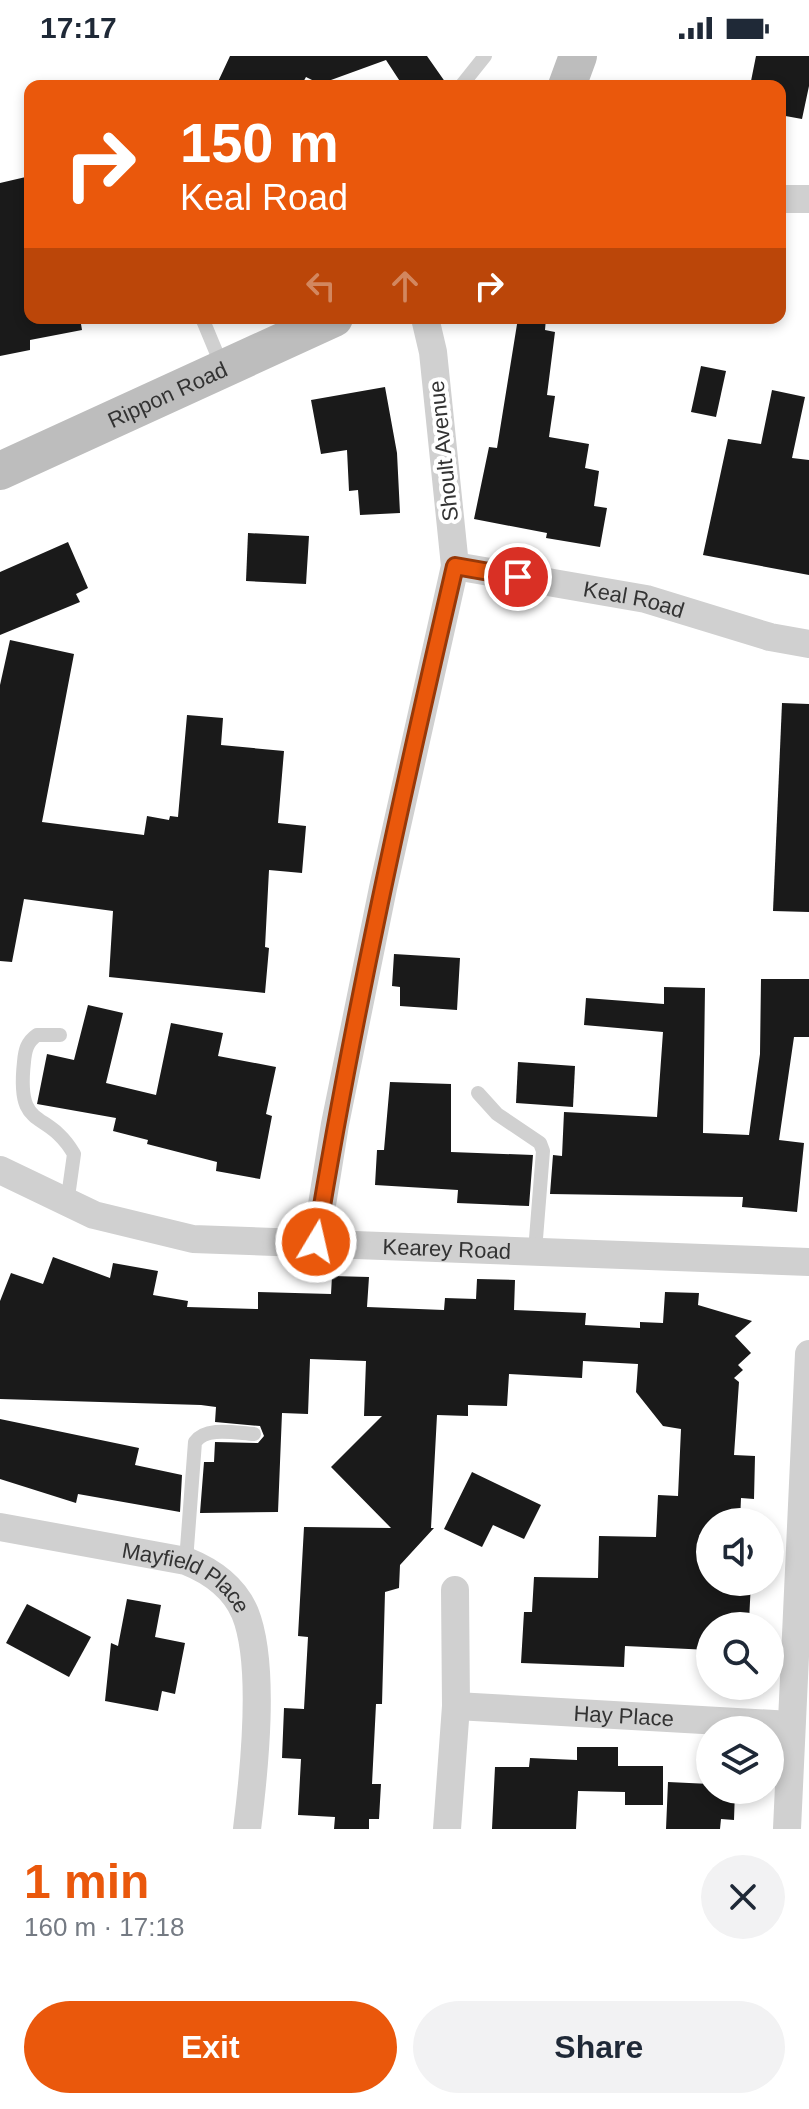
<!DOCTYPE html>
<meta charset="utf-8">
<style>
:root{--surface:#fff;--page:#f2f2f3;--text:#1f2937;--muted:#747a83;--accent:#ea580c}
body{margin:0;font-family:Arial,sans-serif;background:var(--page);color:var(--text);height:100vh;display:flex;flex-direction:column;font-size:30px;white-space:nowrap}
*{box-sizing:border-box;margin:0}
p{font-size:26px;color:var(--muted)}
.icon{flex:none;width:44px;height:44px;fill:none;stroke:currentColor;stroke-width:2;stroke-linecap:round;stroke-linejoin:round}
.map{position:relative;height:1773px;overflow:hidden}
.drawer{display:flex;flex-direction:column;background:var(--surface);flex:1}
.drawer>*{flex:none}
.hud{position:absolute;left:24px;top:24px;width:762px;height:244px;border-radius:16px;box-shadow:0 4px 12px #0003;background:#ea580c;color:#fff;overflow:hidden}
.buttons{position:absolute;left:696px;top:1452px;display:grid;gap:16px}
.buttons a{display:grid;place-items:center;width:88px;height:88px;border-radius:50%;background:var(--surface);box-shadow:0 4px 12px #0003;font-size:40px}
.pin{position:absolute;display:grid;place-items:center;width:68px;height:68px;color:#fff;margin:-34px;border:4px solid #fff;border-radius:50%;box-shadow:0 2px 8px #0007}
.me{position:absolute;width:88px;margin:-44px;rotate:9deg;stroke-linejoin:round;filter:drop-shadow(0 0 6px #0008)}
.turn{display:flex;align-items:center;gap:28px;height:168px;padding:0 24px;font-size:36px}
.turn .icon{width:104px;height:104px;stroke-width:2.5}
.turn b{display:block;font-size:56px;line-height:68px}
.lanes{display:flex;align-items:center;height:76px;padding:0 24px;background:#0003;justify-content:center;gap:40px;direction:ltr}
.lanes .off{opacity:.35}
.round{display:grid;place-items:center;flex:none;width:84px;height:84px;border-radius:42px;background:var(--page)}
.overview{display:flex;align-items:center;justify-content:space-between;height:136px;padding:0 24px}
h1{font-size:48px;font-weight:700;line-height:60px;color:var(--accent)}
.action{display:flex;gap:16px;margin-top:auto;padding:16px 24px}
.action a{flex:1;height:92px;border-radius:48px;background:var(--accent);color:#fff;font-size:32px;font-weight:700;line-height:92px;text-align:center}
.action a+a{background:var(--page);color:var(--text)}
.status{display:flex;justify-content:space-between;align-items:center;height:56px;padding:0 40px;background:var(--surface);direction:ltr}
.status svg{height:22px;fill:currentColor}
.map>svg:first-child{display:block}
.building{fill:#1a1a1a}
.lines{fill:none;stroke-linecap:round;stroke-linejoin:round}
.lane{stroke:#d0d0d0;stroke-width:14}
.street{stroke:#d0d0d0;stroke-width:28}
.secondary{stroke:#bdbdbd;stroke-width:38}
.route-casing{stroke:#983908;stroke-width:20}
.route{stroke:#ea580c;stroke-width:14}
.labels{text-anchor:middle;stroke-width:8;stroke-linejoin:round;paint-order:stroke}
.street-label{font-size:22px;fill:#333;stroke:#fff}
</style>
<div class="status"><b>17:17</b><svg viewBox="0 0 49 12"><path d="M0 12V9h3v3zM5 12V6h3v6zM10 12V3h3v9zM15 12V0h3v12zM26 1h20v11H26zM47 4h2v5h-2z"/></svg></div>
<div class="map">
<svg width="809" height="1773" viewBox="0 0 809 1773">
<rect width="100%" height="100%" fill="#fff"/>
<g class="building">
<path d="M230 0H427L448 30H403L386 4 320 28 306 21 301 30H216Z"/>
<path d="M756 0H809V30L802 63 780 59V30H750Z"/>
<path d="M30 120V262H80L82 274 30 284V294L0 300V127Z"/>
<path d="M518 262H546L545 274 555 276 547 339 555 340 549 381 589 388 585 412 599 415 594 450 607 452 600 491 546 482 547 477 474 463 489 391 497 392Z"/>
<path d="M701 310 726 315 716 361 691 356Z"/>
<path d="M385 331 397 397 400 457 360 459 358 434 349 435 347 394 321 398 311 344Z"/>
<path d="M772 334 805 341 792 402 809 404V519L703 499 728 383 761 388Z"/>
<path d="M248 477 309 480 306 528 246 525Z"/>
<path d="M68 486 88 532 76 538 80 546 0 579V516Z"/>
<path d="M10 584 74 598 42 766 144 779 147 760 169 764 170 760 178 761 187 659 223 662 221 689 284 695 278 767 306 770 302 817 269 814 265 891 269 892 265 937 109 921 113 855 24 843 12 906 0 905V629Z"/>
<path d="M782 647 809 648V856L773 855Z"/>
<path d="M394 898 460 902 457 954 400 950V931L392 930Z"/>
<path d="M761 923H809V981H794L779 1084 804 1087 797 1156 742 1151 743 1141 550 1138 553 1099 562 1100 564 1056 657 1061 663 976 584 969 586 942 664 948V931L705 932 703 1077 749 1079 760 998Z"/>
<path d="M88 949 123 957 106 1027 156 1039 171 967 223 977 218 1000 276 1011 266 1058 272 1060 260 1123 216 1115 217 1106 147 1088 148 1084 113 1075 116 1062 37 1048 47 998 74 1004Z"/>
<path d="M518 1006 575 1010 573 1051 516 1047Z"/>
<path d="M390 1026 451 1028V1096L533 1099 529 1150 457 1147 458 1134 375 1129 377 1094H384Z"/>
<path d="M53 1201 110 1222 113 1207 158 1215 153 1239 188 1245 187 1251 258 1253V1236L331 1238 332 1220 369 1221 367 1251 444 1254 445 1242 476 1243 477 1223 515 1224 514 1254 586 1257 585 1269 640 1272V1266L663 1267 665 1236 699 1237 698 1249 752 1265 735 1280 751 1297 738 1309 743 1314 734 1322 739 1326 734 1399 755 1400 754 1443 741 1442 740 1466H710V1526H751L749 1565 730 1564 729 1570H710V1594L625 1590 624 1611 521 1607 524 1556H532L534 1521 598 1522 599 1480 656 1481 658 1439 678 1440 681 1373 663 1370 636 1336 638 1308 583 1305 582 1322 509 1318 507 1350 468 1349V1360L437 1359 431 1472H434L400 1509 399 1532 385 1536 382 1648H376L372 1728H381L379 1763H369V1773H334L335 1761 298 1759 301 1703 282 1702 284 1652 304 1653 308 1581 298 1580 304 1471 391 1472 331 1411 382 1360H364L366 1305 310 1303 308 1358 282 1357 278 1456 200 1457 204 1406H214L215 1386 258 1387 264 1380 260 1370 215 1366 216 1351 201 1349 0 1343V1245L11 1217 43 1228Z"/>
<path d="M0 1363 139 1392 135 1409 182 1419 180 1456 78 1438 76 1447 0 1423Z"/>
<path d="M472 1416 541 1449 524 1483 493 1469 482 1491 444 1473Z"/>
<path d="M127 1543 161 1549 155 1581 185 1587 175 1638 162 1635 158 1655 105 1645 111 1587 118 1590Z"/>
<path d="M27 1548 91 1581 69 1621 6 1587Z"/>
<path d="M577 1691H618V1710H663V1749H625V1736L578 1735 576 1773H492L495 1711H529L530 1702 577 1704Z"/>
<path d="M668 1726 710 1728V1734H735L734 1764 721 1763 720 1773H666Z"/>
</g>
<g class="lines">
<g class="lane">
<path d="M461 30 485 0"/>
<path d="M202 262 222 310"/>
<path d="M60 979H37C27 986 25 994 24 1006 16 1078 47 1051 74 1098L67 1148"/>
<path d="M478 1037 497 1058 540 1087 543 1095 535 1195"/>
<path d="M186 1505 195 1386C206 1370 236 1377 254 1378"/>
</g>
<g class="street">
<path d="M780 143H809"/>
<path id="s1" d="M455 510 646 543 770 581 809 588"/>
<path id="s2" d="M0 1114 94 1159 193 1183 809 1206"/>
<path d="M316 1186 335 1068 383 832 455 510 433 296 425 262"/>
<path id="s3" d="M0 1471 186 1505C211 1515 234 1531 245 1557 266 1609 254 1717 247 1773"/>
<path id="s4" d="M456 1650 791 1669"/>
<path d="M447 1773 456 1650 455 1534"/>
<path d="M787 1773 809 1298"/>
</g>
<g class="secondary">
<path d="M567 30 578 0"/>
<path id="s5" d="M0 415 334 262"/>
</g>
</g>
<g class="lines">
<defs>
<path id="route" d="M316 1186C353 959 403 734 455 510L518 521"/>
</defs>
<use href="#route" class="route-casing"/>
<use href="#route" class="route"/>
</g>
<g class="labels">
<g class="street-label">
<text dy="8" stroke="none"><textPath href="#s5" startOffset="184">Rippon Road</textPath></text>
<text transform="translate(443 395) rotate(-96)" y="8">Shoult Avenue</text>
<text dy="8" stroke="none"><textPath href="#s1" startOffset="182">Keal Road</textPath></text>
<text dy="8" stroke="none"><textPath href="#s2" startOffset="460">Kearey Road</textPath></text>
<text dy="8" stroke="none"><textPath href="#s3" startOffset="196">Mayfield Place</textPath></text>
<text dy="8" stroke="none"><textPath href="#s4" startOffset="168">Hay Place</textPath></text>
</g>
</g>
</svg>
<div class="buttons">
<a><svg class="icon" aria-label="sound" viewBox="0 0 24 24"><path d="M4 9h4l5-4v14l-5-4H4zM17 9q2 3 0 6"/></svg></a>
<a><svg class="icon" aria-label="search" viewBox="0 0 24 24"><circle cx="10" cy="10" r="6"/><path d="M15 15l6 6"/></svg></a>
<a><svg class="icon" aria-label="layers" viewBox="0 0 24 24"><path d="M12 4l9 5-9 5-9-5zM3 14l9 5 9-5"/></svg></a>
</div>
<div class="pin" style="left:518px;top:521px;background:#d93025"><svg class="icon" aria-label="arrive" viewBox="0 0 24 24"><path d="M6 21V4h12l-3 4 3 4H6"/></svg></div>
<svg class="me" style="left:316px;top:1186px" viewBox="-20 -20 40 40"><circle r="17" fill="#ea580c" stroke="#fff" stroke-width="3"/><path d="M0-11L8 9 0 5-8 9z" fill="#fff"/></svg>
<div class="hud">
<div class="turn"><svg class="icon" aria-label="right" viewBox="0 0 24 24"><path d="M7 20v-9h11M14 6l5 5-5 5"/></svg><div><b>150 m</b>Keal Road</div></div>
<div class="lanes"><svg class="icon off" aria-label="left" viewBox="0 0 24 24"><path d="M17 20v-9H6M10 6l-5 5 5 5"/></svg><svg class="icon off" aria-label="ahead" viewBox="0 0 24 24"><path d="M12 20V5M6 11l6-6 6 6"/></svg><svg class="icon" aria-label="right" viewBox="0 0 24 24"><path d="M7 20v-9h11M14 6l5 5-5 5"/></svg></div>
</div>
</div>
<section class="drawer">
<div class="overview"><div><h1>1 min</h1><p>160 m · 17:18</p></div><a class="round"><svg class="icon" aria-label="close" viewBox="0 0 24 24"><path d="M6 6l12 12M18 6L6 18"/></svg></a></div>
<div class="action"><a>Exit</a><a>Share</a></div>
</section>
